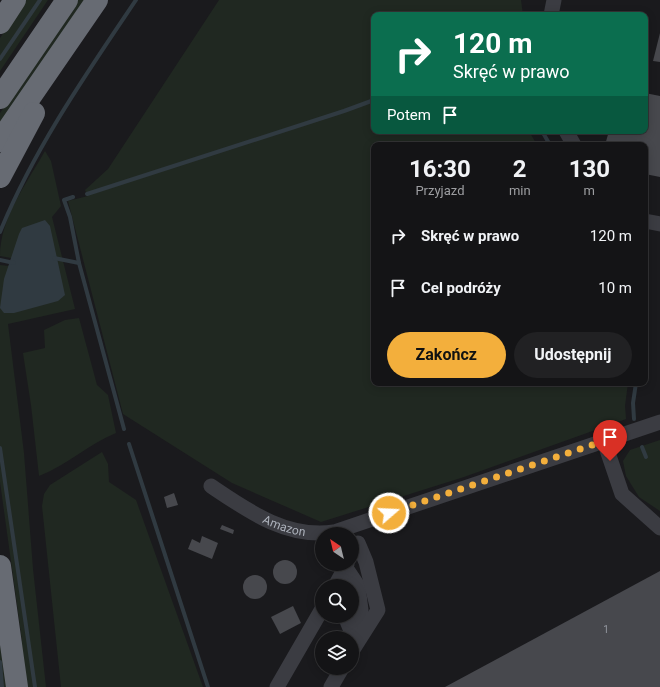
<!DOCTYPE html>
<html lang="pl">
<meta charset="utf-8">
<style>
:root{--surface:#141416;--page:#212123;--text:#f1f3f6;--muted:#9d9ea1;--line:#333335;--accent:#f3af3c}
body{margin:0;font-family:Roboto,sans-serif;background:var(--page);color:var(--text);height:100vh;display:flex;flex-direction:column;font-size:15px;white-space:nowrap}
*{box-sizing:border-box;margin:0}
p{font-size:13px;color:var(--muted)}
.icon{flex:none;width:22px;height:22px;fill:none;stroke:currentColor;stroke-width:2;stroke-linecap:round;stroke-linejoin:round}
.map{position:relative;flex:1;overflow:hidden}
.side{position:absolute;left:371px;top:142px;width:277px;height:244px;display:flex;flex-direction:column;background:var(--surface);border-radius:8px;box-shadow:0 2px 10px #0003,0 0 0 1px var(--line)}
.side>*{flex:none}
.hud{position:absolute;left:371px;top:12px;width:277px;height:122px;border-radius:8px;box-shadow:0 2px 10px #0003,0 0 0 1px var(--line);background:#0b6e4f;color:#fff;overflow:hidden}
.needle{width:26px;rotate:325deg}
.fabs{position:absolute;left:315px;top:527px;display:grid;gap:8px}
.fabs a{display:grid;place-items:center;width:44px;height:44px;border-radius:50%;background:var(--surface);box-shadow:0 2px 10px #0003,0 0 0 1px var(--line);font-size:20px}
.pin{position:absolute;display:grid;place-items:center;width:34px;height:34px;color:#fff;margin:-41px -17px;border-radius:50% 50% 50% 0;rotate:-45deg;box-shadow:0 0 4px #0007}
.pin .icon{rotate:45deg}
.me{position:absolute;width:44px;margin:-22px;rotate:71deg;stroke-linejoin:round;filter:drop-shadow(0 0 3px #0008)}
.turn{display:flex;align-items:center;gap:14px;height:84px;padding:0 16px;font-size:18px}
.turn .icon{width:52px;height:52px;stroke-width:2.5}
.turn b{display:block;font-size:28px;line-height:34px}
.then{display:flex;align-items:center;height:38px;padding:0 16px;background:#0003;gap:8px;font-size:15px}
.eta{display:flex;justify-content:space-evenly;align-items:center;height:68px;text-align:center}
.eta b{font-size:24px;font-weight:700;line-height:28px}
.action{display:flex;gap:8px;margin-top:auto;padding:8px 16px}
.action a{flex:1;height:46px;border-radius:24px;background:var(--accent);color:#111;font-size:16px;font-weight:700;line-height:46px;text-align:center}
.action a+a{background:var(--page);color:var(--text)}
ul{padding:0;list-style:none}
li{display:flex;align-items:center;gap:12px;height:52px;padding:0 16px}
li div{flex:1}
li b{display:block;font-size:15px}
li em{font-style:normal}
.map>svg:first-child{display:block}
.green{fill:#202821}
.water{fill:#303a41}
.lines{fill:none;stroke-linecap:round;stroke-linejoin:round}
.stream{stroke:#303a41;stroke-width:4}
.building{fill:#47484d}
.minor{stroke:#3b3c42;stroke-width:15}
.highway{stroke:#676b73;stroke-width:22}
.route{stroke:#f3af3c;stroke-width:7;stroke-dasharray:0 12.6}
.labels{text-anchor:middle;stroke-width:4;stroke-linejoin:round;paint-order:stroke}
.number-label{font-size:10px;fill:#9498a0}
.street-label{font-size:12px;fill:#adb2bc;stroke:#151518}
</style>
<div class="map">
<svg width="660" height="687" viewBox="0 0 660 687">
<rect width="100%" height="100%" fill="#1a1a1d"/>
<g class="green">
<path d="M26 0H48L0 71V38Z"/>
<path d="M77 0H85L0 125V113Z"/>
<path d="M219 0H521L523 15H374V131H529L537 145H374V383H628L625 406 626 419 464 477 321 522 232 483 123 414 68 201 88 196 85 190 108 169Z"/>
<path d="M45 151 51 161 61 206 52 217 75 309 8 324 24 453 33 569 46 687H25L19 643 22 641 0 482V265L9 266 11 258 0 256C0 218 27 183 45 151Z"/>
<path d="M79 318 97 385 108 395 116 433C89 444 67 465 39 476L31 405 23 353 45 348 44 330 65 320Z"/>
<path d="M660 440V511L639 497 626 476 623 461 630 450Z"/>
<path d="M102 452 108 464 109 482 136 500 203 687H61L42 506 44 494 50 485Z"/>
<path d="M0 625 9 687H0Z"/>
</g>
<path class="water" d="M45 220 50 226 65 295 58 301 14 313H4L0 308 4 279 19 234 22 228Z"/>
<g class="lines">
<g class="stream">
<path d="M0 59 40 0"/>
<path d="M542 131 550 145"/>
<path d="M87 194 344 111 374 100"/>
<path d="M73 197 64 200 70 217 79 263 124 429"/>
<path d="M0 232C34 149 86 74 136 0"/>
<path d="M54 258 79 263"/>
<path d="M0 260 14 263"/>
<path d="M634 419 633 403 636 383"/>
<path d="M129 444 208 687"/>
<path d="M642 447 646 457"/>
<path d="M0 448 35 687"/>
<path d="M0 662 2 687"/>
</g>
</g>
<g class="building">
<path d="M660 33V62L653 61Z"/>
<path d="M645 93 660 96V177L645 174V145H605L609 131H645Z"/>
<path d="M174 493 178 505 167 508 164 497Z"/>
<path d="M222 525 234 530 233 534 220 529Z"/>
<path d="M202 536 218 543 212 559 188 549 192 539 200 543Z"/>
<circle cx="285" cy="572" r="12"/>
<path d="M660 571V687H445Z"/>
<circle cx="255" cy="587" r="12"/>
<path d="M293 606 301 623 280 634 271 617Z"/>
</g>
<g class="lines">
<g class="minor">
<path d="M551 15 554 0"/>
<path d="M566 131 574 145"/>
<path d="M645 221 660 224"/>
<path d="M604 441 622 494 660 528"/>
<path id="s1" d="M211 486C248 511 287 539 334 532L660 422"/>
<path d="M346 568 358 586 361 610 357 640"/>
<path d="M335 586 347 564"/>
<path d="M345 616 355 641"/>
<path d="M352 651 378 610 366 562 358 543"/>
<path d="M277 687 322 609"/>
<path d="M331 687 342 668"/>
</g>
<g class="highway">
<path d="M0 23 15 0"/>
<path d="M0 98 67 0"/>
<path d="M0 141 97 0"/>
<path d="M0 177 34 113"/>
<path d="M0 566 17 687"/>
</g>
</g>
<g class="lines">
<path class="route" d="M389 513 604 441 610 461"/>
</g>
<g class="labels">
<g class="number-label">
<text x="606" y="633">1</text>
</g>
<g class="street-label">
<text dy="4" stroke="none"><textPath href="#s1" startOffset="84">Amazon</textPath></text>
</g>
</g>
</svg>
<div class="fabs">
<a><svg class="needle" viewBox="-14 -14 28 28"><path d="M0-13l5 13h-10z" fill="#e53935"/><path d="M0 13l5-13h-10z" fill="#9d9ea1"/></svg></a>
<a><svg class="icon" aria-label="search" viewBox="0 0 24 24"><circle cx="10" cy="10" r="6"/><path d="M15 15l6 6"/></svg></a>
<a><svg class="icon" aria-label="layers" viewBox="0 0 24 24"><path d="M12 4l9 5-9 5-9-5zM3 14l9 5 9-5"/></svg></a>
</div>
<div class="pin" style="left:610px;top:461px;background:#d93025"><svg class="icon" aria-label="arrive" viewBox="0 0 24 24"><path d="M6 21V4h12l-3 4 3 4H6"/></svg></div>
<svg class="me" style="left:389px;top:513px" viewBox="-20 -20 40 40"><circle r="17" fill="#f3af3c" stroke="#fff" stroke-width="3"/><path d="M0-11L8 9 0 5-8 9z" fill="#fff"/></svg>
<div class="hud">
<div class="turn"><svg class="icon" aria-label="right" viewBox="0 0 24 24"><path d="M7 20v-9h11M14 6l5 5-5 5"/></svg><div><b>120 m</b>Skręć w prawo</div></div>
<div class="then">Potem<svg class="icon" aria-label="arrive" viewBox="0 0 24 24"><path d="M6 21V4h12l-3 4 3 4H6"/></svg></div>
</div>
<section class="side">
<div class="eta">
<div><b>16:30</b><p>Przyjazd</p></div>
<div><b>2</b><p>min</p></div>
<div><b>130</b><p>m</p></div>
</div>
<ul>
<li><svg class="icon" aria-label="right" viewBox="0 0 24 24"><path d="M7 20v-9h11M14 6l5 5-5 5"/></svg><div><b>Skręć w prawo</b></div><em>120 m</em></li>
<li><svg class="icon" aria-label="arrive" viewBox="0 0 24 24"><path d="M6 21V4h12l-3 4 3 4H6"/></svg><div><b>Cel podróży</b></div><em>10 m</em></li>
</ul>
<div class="action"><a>Zakończ</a><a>Udostępnij</a></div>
</section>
</div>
